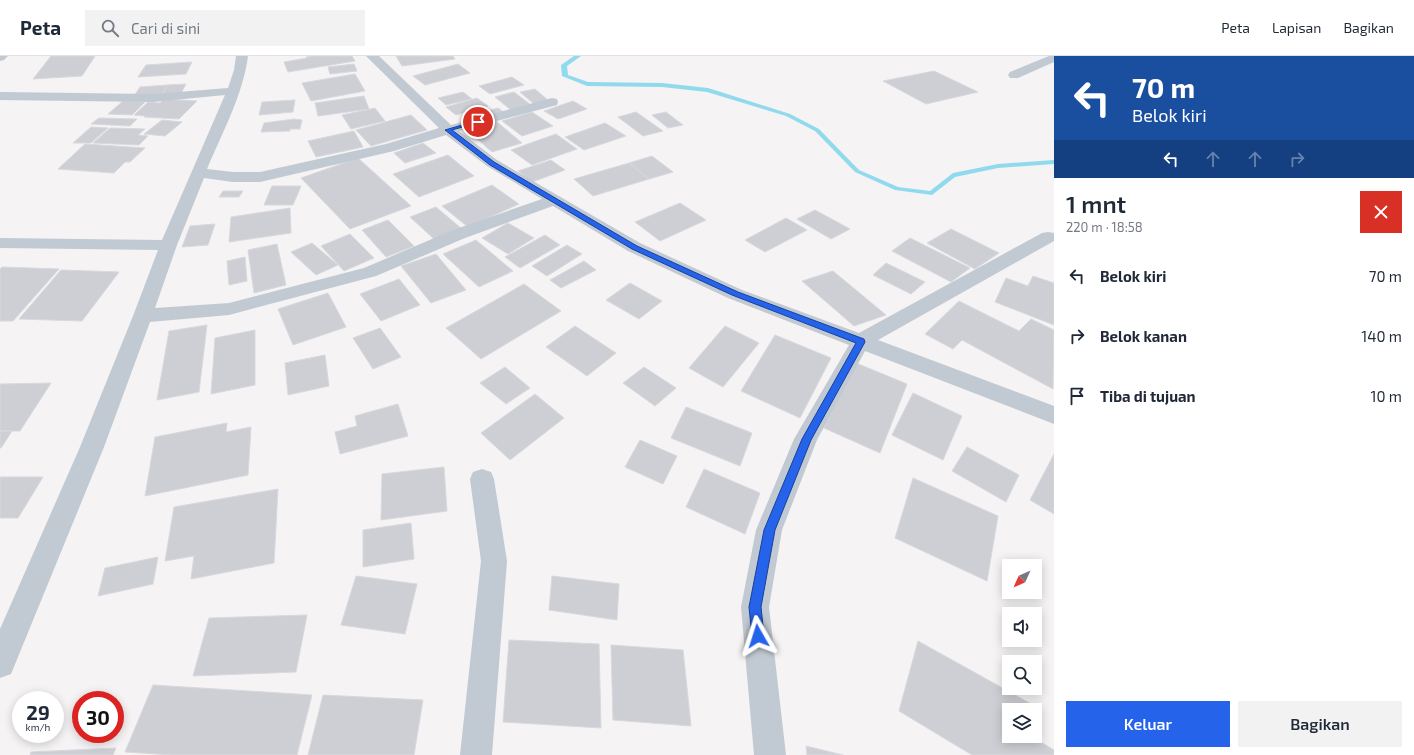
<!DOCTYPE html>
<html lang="id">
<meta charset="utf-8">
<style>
:root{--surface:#fff;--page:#f2f2f3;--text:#1f2937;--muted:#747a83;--line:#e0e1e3;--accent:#2563eb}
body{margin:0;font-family:"Exo 2",sans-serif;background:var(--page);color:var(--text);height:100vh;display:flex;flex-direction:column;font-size:15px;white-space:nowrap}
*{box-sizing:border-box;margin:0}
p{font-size:13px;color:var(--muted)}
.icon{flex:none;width:22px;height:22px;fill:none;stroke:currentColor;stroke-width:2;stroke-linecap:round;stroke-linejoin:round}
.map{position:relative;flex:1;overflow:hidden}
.panel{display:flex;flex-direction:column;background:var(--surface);width:360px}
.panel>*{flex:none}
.hud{background:#1a4fa0;color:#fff;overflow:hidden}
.needle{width:26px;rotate:225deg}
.controls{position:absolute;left:1002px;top:503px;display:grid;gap:8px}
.controls a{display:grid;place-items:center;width:40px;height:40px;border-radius:0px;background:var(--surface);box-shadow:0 2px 10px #0003;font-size:20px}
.speed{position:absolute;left:12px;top:635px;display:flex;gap:8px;font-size:20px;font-weight:700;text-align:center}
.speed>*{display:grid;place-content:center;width:52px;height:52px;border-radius:50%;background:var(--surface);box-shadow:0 2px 10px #0003;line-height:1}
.speed small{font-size:10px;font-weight:400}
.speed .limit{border:6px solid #d22;background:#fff;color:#111}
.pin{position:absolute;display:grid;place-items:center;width:34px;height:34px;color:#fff;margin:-17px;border:2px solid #fff;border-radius:50%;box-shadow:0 1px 4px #0007}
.me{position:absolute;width:44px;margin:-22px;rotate:354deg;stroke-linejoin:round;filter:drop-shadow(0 0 3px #0008)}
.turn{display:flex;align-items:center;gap:14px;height:84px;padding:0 12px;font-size:18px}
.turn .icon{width:52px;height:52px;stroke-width:2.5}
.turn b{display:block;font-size:28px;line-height:34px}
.lanes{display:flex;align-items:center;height:38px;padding:0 12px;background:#0003;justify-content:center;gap:20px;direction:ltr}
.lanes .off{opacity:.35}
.round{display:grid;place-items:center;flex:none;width:42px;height:42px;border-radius:0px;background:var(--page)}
.overview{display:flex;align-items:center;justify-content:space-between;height:68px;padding:0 12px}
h1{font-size:24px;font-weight:600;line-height:30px}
.action{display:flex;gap:8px;margin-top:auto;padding:8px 12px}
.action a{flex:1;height:46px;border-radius:0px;background:var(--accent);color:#fff;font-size:16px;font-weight:600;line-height:46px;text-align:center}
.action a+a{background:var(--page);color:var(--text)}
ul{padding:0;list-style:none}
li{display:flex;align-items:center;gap:12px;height:60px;padding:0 12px}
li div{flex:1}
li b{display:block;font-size:15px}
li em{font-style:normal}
header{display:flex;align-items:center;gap:24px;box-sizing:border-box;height:56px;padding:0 20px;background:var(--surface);border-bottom:1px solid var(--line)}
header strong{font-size:19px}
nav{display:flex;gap:22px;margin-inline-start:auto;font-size:14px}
.search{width:280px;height:36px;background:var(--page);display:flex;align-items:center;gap:10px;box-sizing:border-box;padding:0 14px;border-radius:0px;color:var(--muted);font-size:15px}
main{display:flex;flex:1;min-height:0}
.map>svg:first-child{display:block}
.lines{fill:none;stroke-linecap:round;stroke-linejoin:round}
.stream{fill:#90daee;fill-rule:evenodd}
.building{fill:#cdcfd5;stroke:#d7d9de}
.minor{fill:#c1cad2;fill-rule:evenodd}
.route{fill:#2563eb;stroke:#184099}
</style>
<header>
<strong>Peta</strong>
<div class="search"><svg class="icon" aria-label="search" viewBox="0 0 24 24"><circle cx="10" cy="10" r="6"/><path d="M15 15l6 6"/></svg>Cari di sini</div>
<nav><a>Peta</a><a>Lapisan</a><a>Bagikan</a></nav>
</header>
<main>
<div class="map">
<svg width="1054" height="699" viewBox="0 0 1054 699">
<rect width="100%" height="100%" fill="#f5f3f3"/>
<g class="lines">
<path class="stream" d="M574 0H581L567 10 568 19 588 26 662 27 708 32 790 58 819 73 859 114 898 131 930 135 953 117 998 108 1054 104V108L998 112 955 121 932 139 895 134 855 116 815 75 786 60 707 36 662 31 587 30 562 20 561 9Z"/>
</g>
<g class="building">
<path d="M51 0H95L82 20 33 23Z"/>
<path d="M312 0H352L355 5 288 16 284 6 307 2 306 1Z"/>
<path d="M396 0H453L455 3 402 10Z"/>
<path d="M192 6 186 18 138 21 146 9Z"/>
<path d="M354 8 357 15 330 18 328 11Z"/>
<path d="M458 8 470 17 425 29 413 20Z"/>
<path d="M934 15 978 36 926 48 883 25Z"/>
<path d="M355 18 365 35 311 45 302 27Z"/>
<path d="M512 21 524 29 490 38 479 30Z"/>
<path d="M186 28 181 37 162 39 167 29Z"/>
<path d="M167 29 162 39 134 40 140 31Z"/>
<path d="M535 33 549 45 534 48 520 36Z"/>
<path d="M463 36 472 43 446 49 438 42Z"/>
<path d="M514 36 531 49 512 55 495 41Z"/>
<path d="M364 40 369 53 318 60 315 47Z"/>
<path d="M477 42 488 50 456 59 446 51Z"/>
<path d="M164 43 197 45 179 63 144 61 145 60 134 59 148 46 160 47Z"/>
<path d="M295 44 293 56 259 59 262 46Z"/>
<path d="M123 45 145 46 132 59 108 58Z"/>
<path d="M573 45 587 53 558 63 544 55Z"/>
<path d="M375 52 385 65 351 73 342 59Z"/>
<path d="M498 52 505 57 475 67 467 61Z"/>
<path d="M532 56 553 70 522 80 502 65Z"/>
<path d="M636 56 663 75 643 80 618 61Z"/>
<path d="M666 56 683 69 668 72 652 59Z"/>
<path d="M411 59 427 74 371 90 356 74Z"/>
<path d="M99 62 137 63 130 70 91 68Z"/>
<path d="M294 63 302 64 300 73H290V75L261 76 264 67Z"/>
<path d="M162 64 182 66 165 80 144 78Z"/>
<path d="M496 65 522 87 492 96 467 74Z"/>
<path d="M605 67 626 80 584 94 565 81Z"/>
<path d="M91 71 108 72 91 87H73Z"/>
<path d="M110 72 145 73 138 79 148 80 139 89 93 87Z"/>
<path d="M354 75 363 91 316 101 308 85Z"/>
<path d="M556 78 577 93 532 109 511 94Z"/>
<path d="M423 87 436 97 405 107 394 97Z"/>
<path d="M85 88 145 92 130 106H125L114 117 58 113Z"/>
<path d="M448 99 474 120 419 141 393 118Z"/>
<path d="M652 100 673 116 649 123 629 107Z"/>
<path d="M358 102 411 150 350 173 301 122Z"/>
<path d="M551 104 565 114 532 126 518 115Z"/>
<path d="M629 107 649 123 593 140 574 123Z"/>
<path d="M492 129 519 148 468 171 442 150Z"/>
<path d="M272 130H301L293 149H264Z"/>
<path d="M223 135H243L239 141H219Z"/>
<path d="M680 147 706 164 660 185 635 166Z"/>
<path d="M436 151 462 173 435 184 410 161Z"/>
<path d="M290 152 291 177 229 186 231 161Z"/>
<path d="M815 154 850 173 831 183 797 163Z"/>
<path d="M786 162 807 174 765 196 745 184Z"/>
<path d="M388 164 414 190 386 201 362 174Z"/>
<path d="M508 167 534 182 508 198 482 182Z"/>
<path d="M215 168 208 189 182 191 190 170Z"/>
<path d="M951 173 999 197 975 213 927 187Z"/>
<path d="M350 178 374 202 344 215 321 190Z"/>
<path d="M545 179 560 189 520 212 505 201Z"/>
<path d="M910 182 970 212 951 226 892 195Z"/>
<path d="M476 184 513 215 479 231 443 198Z"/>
<path d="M312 187 338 209 316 219 291 196Z"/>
<path d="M277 188 286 229 254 237 248 194Z"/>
<path d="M567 189 582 198 547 220 532 210Z"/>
<path d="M436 198 466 234 431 247 401 210Z"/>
<path d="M245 201 247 225 229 229 227 205Z"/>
<path d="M584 205 596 214 561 232 550 224Z"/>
<path d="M886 207 925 226 911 238 873 219Z"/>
<path d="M2 211 59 213 13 265H0V213Z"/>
<path d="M61 214 119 216 82 265 19 263Z"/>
<path d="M833 215 886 259 854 270 802 225Z"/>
<path d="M1033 220 1054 227V269L995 246 1006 222 1028 230Z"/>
<path d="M399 223 420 249 381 265 360 238Z"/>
<path d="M630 227 662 245 639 263 606 244Z"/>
<path d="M524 228 561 255 481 303 446 272Z"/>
<path d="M328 237 346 271 293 289 278 253Z"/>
<path d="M959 245 1019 275 1031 263 1054 274 1053 333 962 284 953 293 925 278Z"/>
<path d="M207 269 199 336 157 344 169 275Z"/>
<path d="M575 270 616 297 587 320 546 291Z"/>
<path d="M725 270 759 287 723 331 689 312Z"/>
<path d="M380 272 401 301 373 313 353 282Z"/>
<path d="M255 274V329L211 338 215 282Z"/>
<path d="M775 279 831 302 800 362 741 335Z"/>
<path d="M325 299 329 330 288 339 285 307Z"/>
<path d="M856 307 907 328 880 397 824 372Z"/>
<path d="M505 311 530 332 506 348 480 327Z"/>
<path d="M644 311 676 332 655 350 623 327Z"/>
<path d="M51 327 20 375H0V328Z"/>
<path d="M913 337 962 360 943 404 892 379Z"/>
<path d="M535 338 564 362 510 404 481 377Z"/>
<path d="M398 348 408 380 340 398 335 376 357 370 355 360Z"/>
<path d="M686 351 752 377 740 410 671 382Z"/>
<path d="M227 367 226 376 251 371 248 419 145 440 155 381Z"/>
<path d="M0 375H12L1 392H0Z"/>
<path d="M640 384 677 400 663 428 625 411Z"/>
<path d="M967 391 1019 419 1006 446 952 415Z"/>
<path d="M1054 398V458L1030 444Z"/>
<path d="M444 411 447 455 381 464 382 418Z"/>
<path d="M704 413 760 437 745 478 686 451Z"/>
<path d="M0 421H43L18 462H0Z"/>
<path d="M913 422 998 460 987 525 895 482Z"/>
<path d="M278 433 274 507 191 523 194 500 165 505 174 451Z"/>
<path d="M411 467 414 503 363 511V474Z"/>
<path d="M158 501 153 528 98 540 105 512Z"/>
<path d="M356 520 417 528 405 578 341 569Z"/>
<path d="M552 520 619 528 617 564 549 554Z"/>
<path d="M307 559 296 616 193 620 209 562Z"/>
<path d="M509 584 599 588 601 672 503 666Z"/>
<path d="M918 585 1035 650V654H1009V680H1031L1054 694V699H972L899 655Z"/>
<path d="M611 589 683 594 691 670 613 664Z"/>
<path d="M153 629 312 639 297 699H172L125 696Z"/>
<path d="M323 639 423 644 414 699H308Z"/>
<path d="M806 690 843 699H807Z"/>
<path d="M116 692 113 699H30L31 696Z"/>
</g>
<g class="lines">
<g class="minor">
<path d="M0 0H8L4 4 0 5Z"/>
<path d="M236 0H248C243 39 222 77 207 113L233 116H260L386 88 439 72 366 0H379L451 69 552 42 557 43 558 46 557 49 459 75 497 104 640 187 742 234 859 277 1042 177 1048 176 1054 177V185L878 284 1054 350V368L865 295 817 384 782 474 769 551 786 699H754L741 551 756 474 794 383 849 289 728 242 628 195 553 150 465 182 376 220 229 259 150 266 104 391 11 618 0 622V573L80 391 133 260 158 194 0 192V182L162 184 225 39 153 46 0 44V36L153 38 228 32 234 14ZM446 79 487 110 542 143 453 174 364 212 229 247 155 252 177 189 204 122 233 126H260L394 95Z"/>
<path d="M1049 0H1054V6L1018 22H1010L1008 19 1010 16Z"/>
<path d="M482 413 491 416 494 423 507 505 492 699H460L481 505 470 423 473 416Z"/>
</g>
</g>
<path class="route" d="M476 65 480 66 452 74 494 106 637 190 738 236 864 283 865 286 811 384 775 474 761 551 764 580 762 585 758 586 753 585 752 580 749 551 764 474 802 383 856 287 732 239 632 193 490 109 445 74Z"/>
</svg>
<div class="controls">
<a><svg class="needle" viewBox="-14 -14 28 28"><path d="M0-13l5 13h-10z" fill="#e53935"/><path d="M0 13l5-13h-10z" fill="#747a83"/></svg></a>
<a><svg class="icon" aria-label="sound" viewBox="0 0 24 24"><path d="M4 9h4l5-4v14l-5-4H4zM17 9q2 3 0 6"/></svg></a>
<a><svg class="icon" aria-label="search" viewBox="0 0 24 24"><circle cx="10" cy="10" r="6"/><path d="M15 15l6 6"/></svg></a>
<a><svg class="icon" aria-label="layers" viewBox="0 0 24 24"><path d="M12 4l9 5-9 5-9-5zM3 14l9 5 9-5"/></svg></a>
</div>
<div class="speed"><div>29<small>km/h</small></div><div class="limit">30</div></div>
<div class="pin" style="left:478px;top:66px;background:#d93025"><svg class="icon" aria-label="arrive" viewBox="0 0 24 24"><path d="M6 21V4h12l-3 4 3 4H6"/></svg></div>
<svg class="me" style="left:758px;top:580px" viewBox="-20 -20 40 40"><path d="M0-17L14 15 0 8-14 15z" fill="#2563eb" stroke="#fff" stroke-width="4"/></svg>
</div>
<section class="panel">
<div class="hud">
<div class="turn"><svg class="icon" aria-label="left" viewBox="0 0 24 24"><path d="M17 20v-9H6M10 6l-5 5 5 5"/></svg><div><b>70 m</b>Belok kiri</div></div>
<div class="lanes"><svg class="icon" aria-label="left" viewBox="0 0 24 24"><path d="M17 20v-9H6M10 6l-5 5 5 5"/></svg><svg class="icon off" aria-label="ahead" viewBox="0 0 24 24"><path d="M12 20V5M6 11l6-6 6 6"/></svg><svg class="icon off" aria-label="ahead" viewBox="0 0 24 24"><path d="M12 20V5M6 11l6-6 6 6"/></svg><svg class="icon off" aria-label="right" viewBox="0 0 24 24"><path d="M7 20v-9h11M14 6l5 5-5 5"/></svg></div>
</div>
<div class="overview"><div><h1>1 mnt</h1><p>220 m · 18:58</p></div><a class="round" style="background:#d93025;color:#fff"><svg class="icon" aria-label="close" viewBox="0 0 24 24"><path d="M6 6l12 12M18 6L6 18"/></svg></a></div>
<ul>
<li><svg class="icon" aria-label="left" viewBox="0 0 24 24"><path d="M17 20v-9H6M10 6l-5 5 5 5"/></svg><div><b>Belok kiri</b></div><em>70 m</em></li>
<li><svg class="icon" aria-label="right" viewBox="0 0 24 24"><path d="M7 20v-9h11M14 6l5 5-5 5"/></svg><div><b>Belok kanan</b></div><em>140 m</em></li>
<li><svg class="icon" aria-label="arrive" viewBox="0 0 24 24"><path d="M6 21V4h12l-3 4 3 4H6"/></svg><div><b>Tiba di tujuan</b></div><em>10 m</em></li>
</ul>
<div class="action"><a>Keluar</a><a>Bagikan</a></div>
</section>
</main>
